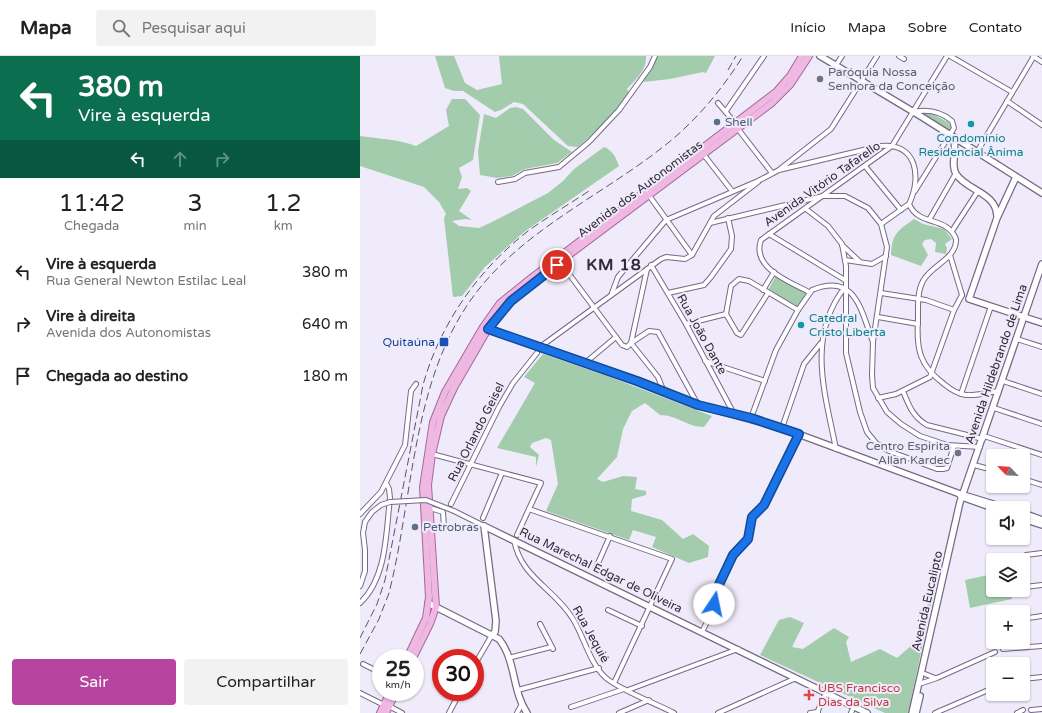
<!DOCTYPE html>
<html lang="pt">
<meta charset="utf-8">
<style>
:root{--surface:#fff;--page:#f2f2f2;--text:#222;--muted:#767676;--line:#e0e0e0;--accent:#b745a0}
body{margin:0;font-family:"Varela Round",sans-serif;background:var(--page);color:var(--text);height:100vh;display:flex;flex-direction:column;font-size:15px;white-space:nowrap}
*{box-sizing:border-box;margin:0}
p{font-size:13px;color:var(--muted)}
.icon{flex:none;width:22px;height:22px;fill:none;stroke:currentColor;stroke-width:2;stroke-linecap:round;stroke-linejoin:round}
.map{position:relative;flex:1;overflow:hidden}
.sheet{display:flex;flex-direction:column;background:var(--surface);width:360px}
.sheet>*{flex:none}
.guide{background:#0b6e4f;color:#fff;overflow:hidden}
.needle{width:26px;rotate:295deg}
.tools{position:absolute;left:626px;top:393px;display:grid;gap:8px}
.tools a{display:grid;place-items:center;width:44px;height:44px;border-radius:4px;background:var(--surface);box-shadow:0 1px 3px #0004;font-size:20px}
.speed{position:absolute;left:12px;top:593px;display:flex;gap:8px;font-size:20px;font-weight:700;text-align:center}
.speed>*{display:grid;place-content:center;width:52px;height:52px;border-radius:50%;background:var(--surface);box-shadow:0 1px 3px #0004;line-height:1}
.speed small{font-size:10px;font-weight:400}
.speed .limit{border:6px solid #d22;background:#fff;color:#111}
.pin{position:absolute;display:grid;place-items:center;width:34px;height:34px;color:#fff;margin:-17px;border:2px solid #fff;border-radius:50%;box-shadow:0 1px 4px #0007}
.me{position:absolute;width:44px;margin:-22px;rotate:11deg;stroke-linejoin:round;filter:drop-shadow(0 0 3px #0008)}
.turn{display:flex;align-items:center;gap:14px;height:84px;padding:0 12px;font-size:18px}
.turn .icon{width:52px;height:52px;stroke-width:2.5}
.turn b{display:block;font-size:28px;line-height:34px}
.lanes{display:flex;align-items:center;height:38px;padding:0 12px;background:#0003;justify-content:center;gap:20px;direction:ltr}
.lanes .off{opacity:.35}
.eta{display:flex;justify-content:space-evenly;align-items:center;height:68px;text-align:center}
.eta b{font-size:24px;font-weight:600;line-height:28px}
.action{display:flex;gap:8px;margin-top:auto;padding:8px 12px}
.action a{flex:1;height:46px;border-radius:4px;background:var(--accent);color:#fff;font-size:16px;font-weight:600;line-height:46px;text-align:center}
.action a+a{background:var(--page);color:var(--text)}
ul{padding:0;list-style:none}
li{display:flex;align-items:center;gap:12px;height:52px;padding:0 12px}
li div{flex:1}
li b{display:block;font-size:15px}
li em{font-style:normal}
header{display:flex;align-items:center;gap:24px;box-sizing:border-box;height:56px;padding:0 20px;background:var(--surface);border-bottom:1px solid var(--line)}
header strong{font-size:19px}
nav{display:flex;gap:22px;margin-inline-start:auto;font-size:14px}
.search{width:280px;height:36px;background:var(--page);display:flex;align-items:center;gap:10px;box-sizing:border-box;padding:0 14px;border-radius:4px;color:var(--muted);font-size:15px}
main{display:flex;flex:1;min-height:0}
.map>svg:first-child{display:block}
.green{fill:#a2ccab}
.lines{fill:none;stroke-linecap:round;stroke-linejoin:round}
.street-casing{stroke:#746988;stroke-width:6}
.secondary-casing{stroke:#746988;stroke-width:8}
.primary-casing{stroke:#a5679b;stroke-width:8}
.street{stroke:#fff;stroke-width:4}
.secondary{stroke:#fff;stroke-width:5.5}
.primary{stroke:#efb8e3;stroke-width:6}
.rail{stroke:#595563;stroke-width:1;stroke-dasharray:8 4;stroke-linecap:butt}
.street-bridge-casing{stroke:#746988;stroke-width:6;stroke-linecap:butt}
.street-bridge{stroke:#fff;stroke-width:4}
.route-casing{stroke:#114b97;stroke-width:10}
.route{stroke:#1a73e8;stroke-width:7}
.worship-dot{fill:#6b7280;stroke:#f0ebfa;stroke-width:1.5}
.service-dot{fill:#5c6f8a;stroke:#f0ebfa;stroke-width:1.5}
.culture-dot{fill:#0f9aa8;stroke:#f0ebfa;stroke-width:1.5}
.transit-dot{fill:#1a4fb4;stroke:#f0ebfa;stroke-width:1.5}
.health-dot{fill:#e0444e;stroke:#f0ebfa;stroke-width:1.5}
.labels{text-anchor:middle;stroke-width:4;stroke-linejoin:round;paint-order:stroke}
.worship-label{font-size:12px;fill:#5b616d;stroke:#f0ebfa;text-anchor:start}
.service-label{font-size:12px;fill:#4e5e75;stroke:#f0ebfa;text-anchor:start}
.culture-label{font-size:12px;fill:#0d838f;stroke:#f0ebfa}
.street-label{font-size:12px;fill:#2f2b38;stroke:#f0ebfa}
.transit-label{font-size:12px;fill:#164399;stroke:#f0ebfa;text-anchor:end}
.health-label{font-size:12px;fill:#be3a42;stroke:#f0ebfa;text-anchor:start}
.district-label{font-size:16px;font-weight:bold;letter-spacing:1px;fill:#2f2b38;stroke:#f0ebfa}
</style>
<header>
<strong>Mapa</strong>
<div class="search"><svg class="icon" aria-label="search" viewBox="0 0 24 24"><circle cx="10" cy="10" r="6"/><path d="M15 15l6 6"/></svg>Pesquisar aqui</div>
<nav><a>Início</a><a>Mapa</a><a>Sobre</a><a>Contato</a></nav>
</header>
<main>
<section class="sheet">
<div class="guide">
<div class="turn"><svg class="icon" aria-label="left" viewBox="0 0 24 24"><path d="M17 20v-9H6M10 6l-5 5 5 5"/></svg><div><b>380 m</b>Vire à esquerda</div></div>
<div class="lanes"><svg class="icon" aria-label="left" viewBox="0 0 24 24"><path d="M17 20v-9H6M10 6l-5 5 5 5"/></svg><svg class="icon off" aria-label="ahead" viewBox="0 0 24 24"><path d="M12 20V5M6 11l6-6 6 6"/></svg><svg class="icon off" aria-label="right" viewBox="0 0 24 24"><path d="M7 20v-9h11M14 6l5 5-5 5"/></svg></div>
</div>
<div class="eta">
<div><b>11:42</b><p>Chegada</p></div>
<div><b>3</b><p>min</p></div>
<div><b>1.2</b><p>km</p></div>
</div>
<ul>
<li><svg class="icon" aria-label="left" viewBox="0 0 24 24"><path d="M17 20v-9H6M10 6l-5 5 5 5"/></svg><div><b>Vire à esquerda</b><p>Rua General Newton Estilac Leal</p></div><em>380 m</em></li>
<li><svg class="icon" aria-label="right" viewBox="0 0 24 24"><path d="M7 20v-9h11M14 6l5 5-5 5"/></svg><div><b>Vire à direita</b><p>Avenida dos Autonomistas</p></div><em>640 m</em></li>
<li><svg class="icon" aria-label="arrive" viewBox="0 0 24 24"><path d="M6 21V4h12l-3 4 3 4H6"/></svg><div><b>Chegada ao destino</b></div><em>180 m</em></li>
</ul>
<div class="action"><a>Sair</a><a>Compartilhar</a></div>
</section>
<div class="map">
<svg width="682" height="657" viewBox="0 0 682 657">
<rect width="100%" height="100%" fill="#f0ebfa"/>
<g class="green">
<path d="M75 0H94L105 27 117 34 142 28 139 0H286C287 14 276 23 267 33L269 36C255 57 237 75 218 91L208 90 163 48 154 46 141 54 135 56 103 35H94L85 32Z"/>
<path d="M298 0H355L346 17 343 16 310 23 283 26Z"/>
<path d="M92 43H105L120 59 113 104 99 112 102 121 98 133 107 132 111 135 99 155 112 164 105 163 92 165 99 170 119 172 130 167 188 137 203 125 214 113 244 91C252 94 256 101 259 110L164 176 125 211 102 240 93 241 84 162 86 158 79 146 64 131 0 110V80C19 83 38 83 56 90L89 70 86 54Z"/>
<path d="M156 51 163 53 194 84 212 96 197 107 165 113 152 120 137 122 120 119 118 95 124 58 136 62 150 52Z"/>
<path d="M568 55 589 67 591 71 590 75 564 58V56Z"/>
<path d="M554 163 563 168 584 173 592 183 585 188 587 192 586 198 575 196 576 187 571 183 565 184 562 188 568 199 561 210 531 199C532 178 537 175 554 163Z"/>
<path d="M416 220 446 238 437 251 408 234Z"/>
<path d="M183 298 247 320 352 360 344 371C327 371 317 359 300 359L285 347 272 355 263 373 257 401 237 423 243 426 263 420 277 421 275 433 286 435V439L272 443 271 455 302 464 323 483 333 478 349 490 348 501 329 507 292 491 296 481 273 474 269 484 186 455 198 428 191 384 186 382 172 387 170 391 179 399 176 411V401L137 392 175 327 164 321Z"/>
<path d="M633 518V534H651L652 543 610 552 605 524Z"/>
<path d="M576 526 548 657H525L400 599 419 564 430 561 444 567 432 591 443 593 474 572 489 581 486 586 491 606 520 593 537 602 560 582 564 568 558 555 567 550 573 529Z"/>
</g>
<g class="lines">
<defs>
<g id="street">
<path d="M539 0 544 3"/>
<path d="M590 0 652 36"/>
<path d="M673 0 682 6"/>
<path d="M476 9 482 0"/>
<path d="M647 45 682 69"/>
<path d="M358 47 376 68"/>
<path d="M366 55 404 0"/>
<path d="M554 56C568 53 580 55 592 65L594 72 555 135"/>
<path d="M378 73 412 117"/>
<path d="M617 96 674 0"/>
<path d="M344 99 372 135"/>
<path d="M505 110 541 154"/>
<path d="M420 113 471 73 517 0"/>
<path d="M138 126 155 123 165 117 199 111 229 86 259 54 290 11 295 0"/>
<path d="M288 138 332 199"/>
<path d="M446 153 468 170 482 188 486 210V297L500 356 507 376 516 387 529 395 577 413H583L587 412 594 390"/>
<path d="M569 164 596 117"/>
<path d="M350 167 463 140H485L508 152 521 168 527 191 513 286 512 319 513 332 527 356 541 368 560 380 587 389 620 391"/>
<path d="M521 168 549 148"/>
<path d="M592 175 618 135"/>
<path d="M409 178 485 224"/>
<path d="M482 189 500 206"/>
<path d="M590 199 602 239"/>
<path d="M485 204 512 208 526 200"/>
<path d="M200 206 262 289 267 291 271 287 298 321 304 336"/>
<path d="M291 209 326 268 374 358"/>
<path d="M403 234 414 216"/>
<path d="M449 236C430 226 391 212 401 184L532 90 587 0"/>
<path d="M252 237 258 221 306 164 398 125 419 114 520 90C557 86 562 121 549 148 559 171 586 159 596 183 597 203 571 209 563 225 557 236 558 251 558 264 556 294 560 310 584 328 590 333 597 338 606 339 617 340 628 336 639 335"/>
<path d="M308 237 344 229 351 221 371 193 372 180 368 162"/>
<path d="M521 237 566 244 594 254"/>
<path d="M366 258 371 230 379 223 389 225 438 254"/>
<path d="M366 258 377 277 381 279 408 237"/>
<path d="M518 261 558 268"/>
<path d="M326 268 366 258"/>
<path d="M657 283 682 291"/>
<path d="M271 287 289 275 298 276 338 349"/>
<path d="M271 287 287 213"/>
<path d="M180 291 301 203 306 201 325 203 332 199 354 160 398 126"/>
<path d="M345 305 405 325"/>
<path d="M225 307 256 281"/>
<path d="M643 325 682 338"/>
<path d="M543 335C549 350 553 361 567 369L623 383"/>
<path d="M601 338 631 250"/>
<path d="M518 342 536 338 570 321 594 254 602 239"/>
<path d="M634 352 682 368"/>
<path d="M391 362 416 294 438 254 452 234C496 216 501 255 513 286"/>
<path d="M422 372 444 308 461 287"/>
<path d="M624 380 682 399"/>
<path d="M476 393C465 337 446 281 485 231"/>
<path d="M72 398 181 427 157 479"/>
<path d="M614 409 633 414"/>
<path d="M663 423 682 429"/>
<path d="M91 448 139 351 153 327 177 297"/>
<path d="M70 452 83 456 84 472"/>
<path d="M169 453 312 503 254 627"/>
<path d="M94 455 124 470"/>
<path d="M0 458 21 436 45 389 51 335 56 328"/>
<path d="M123 462 142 417"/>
<path d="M154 484C161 522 194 532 213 563 224 581 230 608 246 622 262 635 295 647 314 657"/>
<path d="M666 499 682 497"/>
<path d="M235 514 250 480"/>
<path d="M0 530 5 515V494"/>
<path d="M665 531 682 529"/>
<path d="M0 547C27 522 26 476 30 442L29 433 26 427"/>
<path d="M248 554 282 570"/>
<path d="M668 562 682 560"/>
<path d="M180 568 193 593"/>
<path d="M342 576 354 552 356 534 372 501 388 483 392 461 405 449 439 378"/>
<path d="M643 593 682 590"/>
<path d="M148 602 191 591"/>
<path d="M3 608 21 617"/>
<path d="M115 608 132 579"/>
<path d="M565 618 575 622"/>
<path d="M663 623 682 621"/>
<path d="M559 628 577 622 635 596"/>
<path d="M158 634 239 612"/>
<path d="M268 634 378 593"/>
<path d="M0 637 24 649"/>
<path d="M29 650 42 657"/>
<path d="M211 651 264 633"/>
<path d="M671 654 682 653"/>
<path d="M89 657 100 636"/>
<path d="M157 657 162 648"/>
<path d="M259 657 289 644"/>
<path d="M358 657 436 622"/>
<path d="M450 657 458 656"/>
<path d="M457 657 466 636"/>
<path d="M491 657 494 650"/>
<path d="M575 657 633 632"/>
<path d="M657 657 663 654"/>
</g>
<g id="secondary">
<path d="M460 0 562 61 682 137"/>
<path d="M593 81C598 94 590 108 596 118 607 135 636 136 637 160"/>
<path d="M656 121 637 162 609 243 682 267"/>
<path d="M128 273 277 325 338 349 422 372 600 438 646 452"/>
<path d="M600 439 602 441 633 452"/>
<path d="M663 457 682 464"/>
<path d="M663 463 682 469"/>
<path d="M124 470 507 657"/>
<path d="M124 470 136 565 135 576 132 579"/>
<path d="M68 547 139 583C156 604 152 635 167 657"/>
<path d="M552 657 600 446 682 208"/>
<path d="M556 657 560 640"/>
</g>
<g id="primary">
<path d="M47 602 66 562 69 541 63 431 73 366 85 336 123 271 140 247 166 226 416 36 430 20 442 0"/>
<path d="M53 602 70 568 76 551 68 429 72 398 81 360 94 332 131 268 151 245 177 223 412 47 430 29 449 0"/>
<path d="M20 657 30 636"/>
<path d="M26 657 36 636"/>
</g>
</defs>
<use href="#street" class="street-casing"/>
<use href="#secondary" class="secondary-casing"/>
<use href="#primary" class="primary-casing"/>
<use href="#street" class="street"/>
<use href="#secondary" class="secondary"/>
<use href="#primary" class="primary"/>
<g class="rail">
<path d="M368 14 376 0"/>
<path d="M0 582 17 548 25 524 63 329C80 268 118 214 168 175 189 160 211 147 232 133"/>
<path d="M0 598 19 563 29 537C53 442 52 331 108 248 155 178 238 142 303 91 335 66 361 35 383 0"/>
</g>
<defs>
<path id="street-bridge" d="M5 494 3 477 5 466 12 456 21 449 30 446 66 444 94 455"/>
</defs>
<use href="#street-bridge" class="street-bridge-casing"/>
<use href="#street-bridge" class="street-bridge"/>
</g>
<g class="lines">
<defs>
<path id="route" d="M197 209 151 245 128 273 277 325 338 349 391 362 439 378 404 449 392 461 388 483 373 499 355 537 354 548"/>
</defs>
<use href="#route" class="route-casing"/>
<use href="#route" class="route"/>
</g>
<g class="worship-dot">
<circle cx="460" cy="23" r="4"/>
<circle cx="598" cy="397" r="4"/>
</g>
<g class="service-dot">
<circle cx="357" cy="66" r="4"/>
<circle cx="55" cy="471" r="4"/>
</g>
<g class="culture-dot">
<circle cx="611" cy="68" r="4"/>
<circle cx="441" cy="269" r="4"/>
</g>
<rect class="transit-dot" x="79" y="281" width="10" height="10" rx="2"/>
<path class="health-dot" d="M447 633h4v4h4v4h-4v4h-4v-4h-4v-4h4z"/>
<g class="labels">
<g class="worship-label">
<text x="468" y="20">Paróquia Nossa<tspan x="468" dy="14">Senhora da Conceição</tspan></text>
<text x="590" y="394" text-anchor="end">Centro Espirita<tspan x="590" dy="14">Allan Kardec</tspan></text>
</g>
<g class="service-label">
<text x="365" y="70">Shell</text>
<text x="63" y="475">Petrobras</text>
</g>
<g class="culture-label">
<text x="611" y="86">Condomínio<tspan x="611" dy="14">Residencial Ânima</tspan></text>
<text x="449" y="266" text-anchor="start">Catedral<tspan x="449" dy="14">Cristo Liberta</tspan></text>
</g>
<g class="street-label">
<text transform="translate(462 128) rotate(-35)" y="4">Avenida Vitório Tafarello</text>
<text transform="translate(280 133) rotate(-37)" y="4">Avenida dos Autonomistas</text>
<text transform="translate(342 278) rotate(61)" y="4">Rua João Dante</text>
<text transform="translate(636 308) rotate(-71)" y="4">Avenida Hildebrando de Lima</text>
<text transform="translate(116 376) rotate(-63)" y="4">Rua Orlando Geisel</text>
<text transform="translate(241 514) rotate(26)" y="4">Rua Marechal Edgar de Oliveira</text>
<text transform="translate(567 545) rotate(-77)" y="4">Avenida Eucalipto</text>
<text transform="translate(231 578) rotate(61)" y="4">Rua Jequié</text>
</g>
<g class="transit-label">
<text x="75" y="290">Quitaúna</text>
</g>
<g class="health-label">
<text x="458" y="636">UBS Francisco<tspan x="458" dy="14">Dias da Silva</tspan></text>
</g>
<g class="district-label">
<text x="254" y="214">KM 18</text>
</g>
</g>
</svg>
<div class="tools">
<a><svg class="needle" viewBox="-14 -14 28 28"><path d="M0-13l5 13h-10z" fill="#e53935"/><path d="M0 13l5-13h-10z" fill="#767676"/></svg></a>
<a><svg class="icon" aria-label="sound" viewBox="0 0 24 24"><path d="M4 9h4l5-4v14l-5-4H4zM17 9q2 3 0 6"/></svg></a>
<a><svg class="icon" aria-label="layers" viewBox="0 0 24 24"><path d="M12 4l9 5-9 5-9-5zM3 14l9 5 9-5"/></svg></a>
<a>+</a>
<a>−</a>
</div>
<div class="speed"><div>25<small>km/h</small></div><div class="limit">30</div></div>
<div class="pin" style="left:197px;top:209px;background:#d93025"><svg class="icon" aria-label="arrive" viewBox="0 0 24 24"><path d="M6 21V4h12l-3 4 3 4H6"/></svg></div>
<svg class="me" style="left:354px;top:548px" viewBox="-20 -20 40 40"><circle r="19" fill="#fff"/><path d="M0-13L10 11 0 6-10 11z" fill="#1a73e8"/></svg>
</div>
</main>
